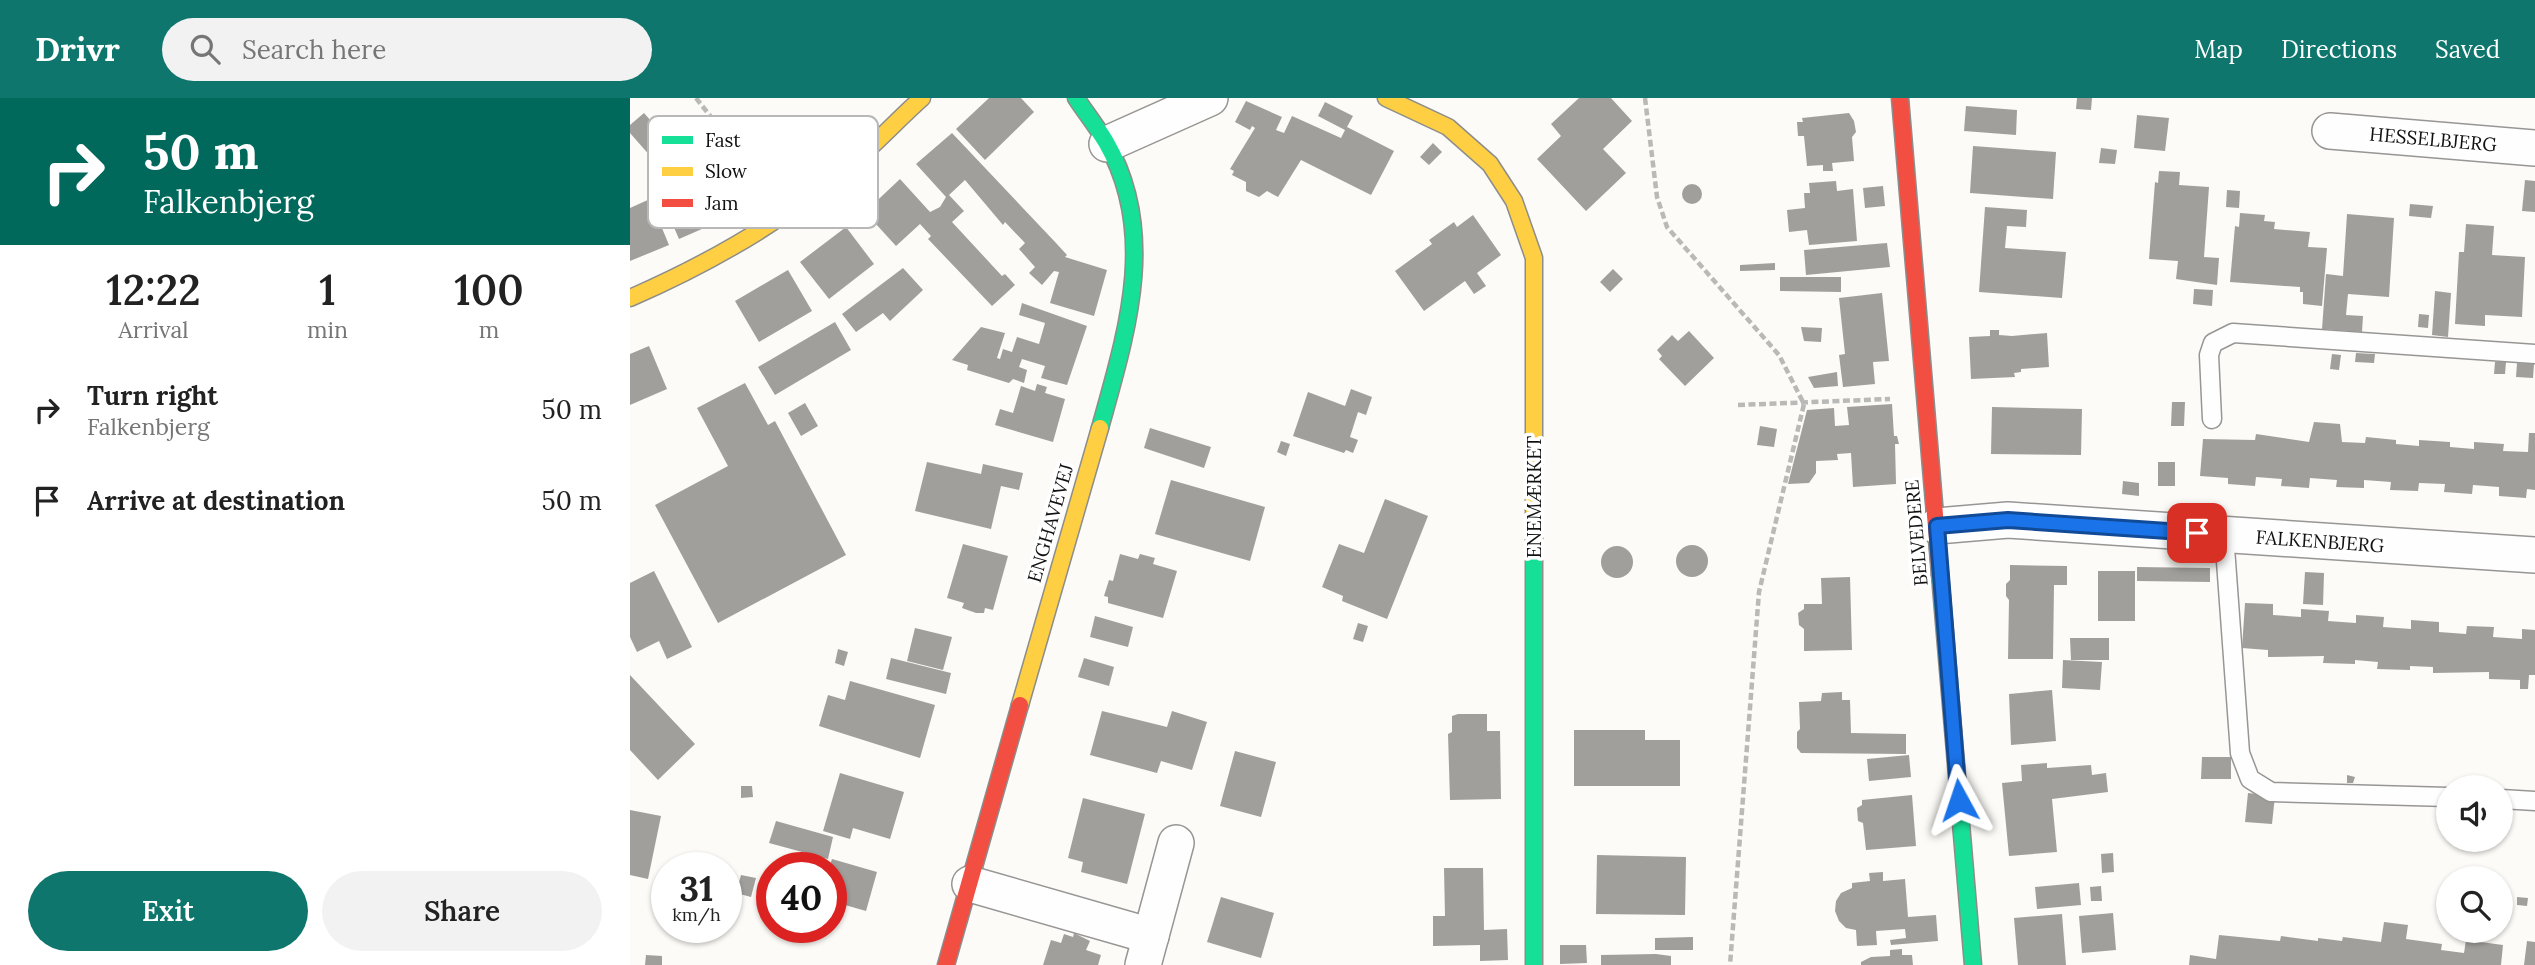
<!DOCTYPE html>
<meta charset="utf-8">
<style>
:root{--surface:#fff;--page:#f2f2f2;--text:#222;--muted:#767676;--accent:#0f766e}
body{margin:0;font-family:Lora,serif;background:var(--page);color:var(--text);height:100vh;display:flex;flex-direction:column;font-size:26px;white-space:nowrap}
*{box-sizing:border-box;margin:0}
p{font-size:23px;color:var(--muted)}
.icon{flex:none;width:38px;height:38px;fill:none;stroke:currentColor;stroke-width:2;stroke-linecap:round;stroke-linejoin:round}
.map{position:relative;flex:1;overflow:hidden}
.sheet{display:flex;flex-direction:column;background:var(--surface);width:630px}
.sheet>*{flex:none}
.hud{background:#00695c;color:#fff;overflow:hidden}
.fabs{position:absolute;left:1806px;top:677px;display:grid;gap:14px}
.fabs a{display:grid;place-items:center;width:77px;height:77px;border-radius:50%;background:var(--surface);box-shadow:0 2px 5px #0004;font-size:35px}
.speed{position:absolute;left:21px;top:754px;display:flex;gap:14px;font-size:35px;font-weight:700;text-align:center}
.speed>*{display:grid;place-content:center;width:91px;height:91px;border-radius:50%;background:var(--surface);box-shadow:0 2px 5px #0004;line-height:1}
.speed small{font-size:18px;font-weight:400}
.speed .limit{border:10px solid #d22;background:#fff;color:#111}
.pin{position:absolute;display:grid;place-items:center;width:60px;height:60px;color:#fff;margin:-30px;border-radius:14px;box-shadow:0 4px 10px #0006}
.me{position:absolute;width:77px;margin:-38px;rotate:355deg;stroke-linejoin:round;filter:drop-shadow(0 0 5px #0008)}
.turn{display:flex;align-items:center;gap:24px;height:147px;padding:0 28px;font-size:32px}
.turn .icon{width:91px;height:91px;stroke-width:2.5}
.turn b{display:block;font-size:49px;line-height:60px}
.eta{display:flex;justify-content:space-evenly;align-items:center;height:119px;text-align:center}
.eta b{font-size:42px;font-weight:600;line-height:49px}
.cta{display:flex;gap:14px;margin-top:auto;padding:14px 28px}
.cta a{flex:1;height:80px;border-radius:42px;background:var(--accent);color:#fff;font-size:28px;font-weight:600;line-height:80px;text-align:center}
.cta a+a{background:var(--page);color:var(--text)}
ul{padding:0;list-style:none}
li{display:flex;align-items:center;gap:21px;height:91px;padding:0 28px}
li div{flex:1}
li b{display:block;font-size:26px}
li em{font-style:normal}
header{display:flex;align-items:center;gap:42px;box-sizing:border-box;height:98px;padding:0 35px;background:var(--accent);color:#fff}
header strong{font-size:33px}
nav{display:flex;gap:38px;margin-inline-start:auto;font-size:24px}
.search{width:490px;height:63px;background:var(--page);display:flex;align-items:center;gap:18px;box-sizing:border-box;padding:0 24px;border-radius:38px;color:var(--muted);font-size:26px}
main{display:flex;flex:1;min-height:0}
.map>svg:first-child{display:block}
.building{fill:#a19f9c}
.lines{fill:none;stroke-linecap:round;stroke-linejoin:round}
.lane-casing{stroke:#979695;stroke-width:21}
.street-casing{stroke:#979695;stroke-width:38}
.fast-casing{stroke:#8d8d8b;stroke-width:19}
.slow-casing{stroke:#8d8d8b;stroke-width:19}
.jam-casing{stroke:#8d8d8b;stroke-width:19}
.path{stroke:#b9b9b8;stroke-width:4.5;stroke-dasharray:7 3.5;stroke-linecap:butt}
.lane{stroke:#fffefe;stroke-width:18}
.street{stroke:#fffefe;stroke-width:35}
.fast{stroke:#16e098;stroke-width:16}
.slow{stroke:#ffcf43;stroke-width:16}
.jam{stroke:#f24e42;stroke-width:16}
.route-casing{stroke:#114b97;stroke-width:18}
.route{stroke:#1a73e8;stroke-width:12}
.labels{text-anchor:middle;stroke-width:7;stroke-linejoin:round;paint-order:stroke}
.street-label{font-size:19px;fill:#111;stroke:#fff}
.key{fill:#fff;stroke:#b8b8b8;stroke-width:2}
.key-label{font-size:19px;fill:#111}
</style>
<header>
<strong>Drivr</strong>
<div class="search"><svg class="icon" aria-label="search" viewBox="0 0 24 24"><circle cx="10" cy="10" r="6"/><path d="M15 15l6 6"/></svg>Search here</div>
<nav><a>Map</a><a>Directions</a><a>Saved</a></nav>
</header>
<main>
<section class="sheet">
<div class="hud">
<div class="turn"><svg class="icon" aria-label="right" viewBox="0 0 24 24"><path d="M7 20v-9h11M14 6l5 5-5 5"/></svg><div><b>50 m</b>Falkenbjerg</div></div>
</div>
<div class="eta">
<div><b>12:22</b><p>Arrival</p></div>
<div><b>1</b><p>min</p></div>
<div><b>100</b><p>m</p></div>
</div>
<ul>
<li><svg class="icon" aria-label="right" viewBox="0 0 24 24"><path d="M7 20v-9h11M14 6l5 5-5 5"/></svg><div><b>Turn right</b><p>Falkenbjerg</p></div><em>50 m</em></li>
<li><svg class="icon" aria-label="arrive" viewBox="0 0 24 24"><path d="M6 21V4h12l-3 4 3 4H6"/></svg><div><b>Arrive at destination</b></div><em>50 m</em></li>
</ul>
<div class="cta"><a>Exit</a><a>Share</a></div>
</section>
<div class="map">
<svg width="1905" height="867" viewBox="0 0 1905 867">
<rect width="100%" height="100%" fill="#fcfbf7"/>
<g class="building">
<path d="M359 0H391L404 14 355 62 326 31Z"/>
<path d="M949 0H981L1002 23 973 51 996 75 956 113 907 61 931 38 921 26Z"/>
<path d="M1447 0H1462L1461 12 1446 11Z"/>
<path d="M616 3 652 19 646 32 654 35 662 18 711 40 715 32 688 18 695 4 723 18 717 29 764 53 741 97 671 62 648 99 637 93 629 99 616 93V84L602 77 604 73 600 71 625 30 622 28 620 32 605 24Z"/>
<path d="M1336 8 1387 12 1386 37 1334 33Z"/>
<path d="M14 15 54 61 36 76 0 35V27Z"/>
<path d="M1219 15 1224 23 1226 34 1222 39 1224 63 1202 65 1203 73H1193V67L1177 68 1174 38H1168L1167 24H1173L1172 20Z"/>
<path d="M1507 17 1539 20 1535 53 1504 50Z"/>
<path d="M322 35 426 145 437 157 435 159 477 172 464 218 420 205 429 174 424 173 412 187 399 175 405 169 389 151 395 145 375 124 373 127 335 82 319 97 334 113 322 124 372 178 375 176 385 187 362 208 298 141 301 138 290 126 266 148 235 114 270 81 300 114 310 109 316 99 286 66Z"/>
<path d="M803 45 812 54 799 67 790 59Z"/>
<path d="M1343 48 1426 54 1423 101 1340 95Z"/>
<path d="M1471 50 1487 52 1485 66 1469 65Z"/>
<path d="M95 68 109 101 82 113 88 124 49 141 30 97Z"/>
<path d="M1529 73 1550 74 1549 87 1579 89 1574 159 1589 160 1587 187 1546 181 1548 163 1519 161 1525 84 1528 85Z"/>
<path d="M1895 82 1905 83V114L1892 113Z"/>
<path d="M1206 83 1207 93 1223 91 1227 143 1179 147 1177 132 1159 134 1157 112 1175 110 1174 95H1180L1179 85Z"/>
<circle cx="1062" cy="96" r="10"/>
<path d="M1253 88 1255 108 1235 110 1233 90Z"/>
<path d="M1597 92 1610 93 1609 110 1596 109Z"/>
<path d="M20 101 39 147 0 163V110Z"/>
<path d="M1780 106 1803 108 1801 120 1779 118Z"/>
<path d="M1355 109 1397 112 1396 129 1377 128 1375 150 1436 154 1432 200 1349 194Z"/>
<path d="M1610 115 1635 117 1634 123 1645 124 1644 131 1680 134 1678 149 1697 150 1692 208 1673 206V194H1670V189L1600 184 1605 128 1609 129Z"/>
<path d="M1717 116 1764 120 1759 199 1718 196 1716 217 1733 218 1732 234 1692 231 1696 176 1713 178Z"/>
<path d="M843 117 871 157 847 175 856 188 844 196 835 183 794 213 765 173 802 146 799 142 824 124 827 129Z"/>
<path d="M1836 126 1864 128 1862 157 1895 159 1892 219 1855 217V228L1825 226 1829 154H1834Z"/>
<path d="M216 129 244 166 199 201 170 164Z"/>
<path d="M1257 145 1260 169 1176 177 1174 152Z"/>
<path d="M1145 165V172L1110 173V167Z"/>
<path d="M273 170 293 192 260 223 253 215 226 234 212 216Z"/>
<path d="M983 171 993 181 980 194 970 184Z"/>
<path d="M158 172 182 213 129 244 105 203Z"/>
<path d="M1150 179H1211V194L1150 193Z"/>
<path d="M1564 191 1583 192 1582 208 1563 206Z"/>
<path d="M1805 193 1821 195 1818 239 1802 237Z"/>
<path d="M1252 195 1259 263 1243 264 1245 286 1213 289 1209 257 1215 256 1209 200Z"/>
<path d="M392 205 457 228 437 287 411 280 415 268 392 261 389 269 397 272 394 285 383 281 379 285 337 272 338 267 322 262 351 229 375 235 367 260 370 261 373 251 382 254 387 239 409 246 415 225 389 217Z"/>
<path d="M1789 216 1799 217 1798 230 1788 229Z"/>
<path d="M205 224 221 252 145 297 128 269Z"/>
<path d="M1171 229 1192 230 1191 244 1174 243Z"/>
<path d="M1360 232H1369V237L1382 238 1417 235 1419 269 1391 271V274L1384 275 1385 279 1341 281 1339 239 1360 238Z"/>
<path d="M1059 233 1084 260 1055 288 1029 261 1032 258 1027 252 1042 237 1048 243Z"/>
<path d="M19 248 37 291 0 307V256Z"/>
<path d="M1726 255 1745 256 1744 265 1725 264Z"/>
<path d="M1702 256 1711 257 1709 272 1700 271Z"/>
<path d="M1865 264H1876L1875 276H1864Z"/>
<path d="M1887 265 1904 266 1903 280 1886 279Z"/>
<path d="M1207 274 1208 288 1184 290 1178 279Z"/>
<path d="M115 285 138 327 145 323 216 457 88 525 25 407 98 368 67 310Z"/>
<path d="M407 286 417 289 415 295 435 301 423 344 365 327 370 311 383 315 391 288 405 293Z"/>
<path d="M721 291 742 299 736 317 728 314 720 339 728 342 723 355 716 352 714 355 663 338 678 294 715 308Z"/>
<path d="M1542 304H1555L1554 328H1541Z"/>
<path d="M175 305 188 328 171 338 158 315Z"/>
<path d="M1262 306 1264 338H1267L1269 346H1265L1266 386 1223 389 1221 355 1207 356 1208 362 1186 363V375L1179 385 1158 386 1177 312 1204 310 1205 328 1219 327 1217 309Z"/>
<path d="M1362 309 1452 311 1451 357 1361 356Z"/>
<path d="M1684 324 1710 326 1712 344 1735 345 1736 339 1766 342V346L1789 348V342L1820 344V349L1844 351V344L1874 346 1873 353 1898 354 1899 335H1905V392L1897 391 1896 400 1869 398V389L1843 387 1842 396 1814 394 1815 386 1789 385 1788 393 1760 392 1761 384 1734 382V390L1706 389 1707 382 1680 380 1679 390 1651 388 1652 381 1626 379 1625 388 1598 386V380L1570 378 1573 341 1625 342 1626 336 1679 344Z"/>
<path d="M1130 328 1147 331 1144 349 1127 347Z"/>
<path d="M520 330 581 349 574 370 514 350Z"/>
<path d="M651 343 660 346 656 358 647 354Z"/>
<path d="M297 364 351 376 353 366 393 375 389 392 371 388 361 431 285 413Z"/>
<rect x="1528" y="364" width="17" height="24"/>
<path d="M541 382 635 409 620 463 525 436Z"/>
<path d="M1493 383 1509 385V398L1492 396Z"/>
<path d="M755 401 798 418 757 521 712 503 713 498 692 489 709 446 734 455Z"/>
<path d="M333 446 378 458 363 512 355 510 354 515H346L332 510 334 505 317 500Z"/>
<circle cx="1062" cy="463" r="16"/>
<circle cx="987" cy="464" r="16"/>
<path d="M490 456 508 461 510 456 525 460 523 466 547 473 533 520 478 505V499L474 498 479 482 483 483Z"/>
<path d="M1380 467 1437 468V487H1424L1423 561H1378L1379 502 1376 498V486L1380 482Z"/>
<path d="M1507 469 1580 470V484L1507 483Z"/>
<path d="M24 473 62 549 37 561 29 543 7 554 0 539V485Z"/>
<rect x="1468" y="473" width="37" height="50"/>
<path d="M1675 474 1694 475 1693 507 1673 506Z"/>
<path d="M1220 479 1222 552 1174 553V531L1169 527 1168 515 1174 511V506H1192L1191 480Z"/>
<path d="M1615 505 1643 506V517L1671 519V511L1699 513 1698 523 1726 525V517L1754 519 1753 529 1781 531V522L1809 524V534L1836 536 1837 528 1864 529 1863 539 1892 541V531L1905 532V577H1899L1898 591H1890V582L1859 581V574L1803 575V569L1780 568V572L1747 571 1748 564 1725 562V566L1693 565 1694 558 1638 559V552L1612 550Z"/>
<path d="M465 518 503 529 498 549 460 539Z"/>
<path d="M728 525 738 528 733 544 723 541Z"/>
<path d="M285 530 322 539 313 572 277 563Z"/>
<path d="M1440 540H1479V562H1441Z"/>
<path d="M208 551 218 554 214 568 205 565Z"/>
<path d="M261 560 321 575 316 596 256 581Z"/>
<path d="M454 560 484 569 479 588 448 579Z"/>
<path d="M1433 562 1472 564 1470 592 1432 590Z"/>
<path d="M0 577 65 646 28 682 0 652Z"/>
<path d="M220 583 305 607 290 660 189 628 198 597 215 602Z"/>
<path d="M1422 592 1426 643 1381 647 1379 596Z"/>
<path d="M1212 594V602H1220L1221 635 1276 636V656L1171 655 1167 650V634L1170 631 1169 604 1191 603 1192 595Z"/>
<path d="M472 613 537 629 542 613 577 624 562 672 531 663 527 675 460 657Z"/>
<path d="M828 616H857V633H870L871 701 820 702 818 636 822 634V618Z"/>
<path d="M944 632H1015V642H1050V688H944Z"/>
<path d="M605 653 646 664 631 719 590 708Z"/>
<path d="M1279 657 1281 679 1239 683 1237 661Z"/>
<path d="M1572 659H1601V681H1571Z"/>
<path d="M1417 665V670L1461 667 1462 677 1476 675 1478 694 1422 701 1427 754 1379 758 1372 685 1392 683 1391 667Z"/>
<path d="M210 675 274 694 260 741 223 730 220 741 193 733Z"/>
<path d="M1717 677 1725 679 1723 685H1717Z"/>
<path d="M111 688H122L123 699 111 700Z"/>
<path d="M1618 695 1645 698 1642 726 1615 724Z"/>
<path d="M1282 697 1286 748 1236 752 1233 725 1228 723 1227 710 1232 707V702Z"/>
<path d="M453 700 515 716 497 786 451 774 453 764 438 760Z"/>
<path d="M1812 705H1818V722H1810Z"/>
<path d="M0 712 31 718 18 781 0 777Z"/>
<path d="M146 723 203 739 198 761 139 745Z"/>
<path d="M1483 755 1484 774 1472 775 1471 756Z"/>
<path d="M967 757 1056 759 1055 817 966 816Z"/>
<path d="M202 761 247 774 236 813 201 803 199 770Z"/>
<path d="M814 770H853L854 832 877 831 878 862 850 863V847L803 848V818H815Z"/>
<path d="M1253 774V783L1275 781 1278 819 1306 817 1308 843 1261 847 1260 842 1276 840 1275 831 1246 833 1247 847 1227 848 1226 832 1216 830 1209 823 1205 813 1206 803 1211 795 1222 790V785L1240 783 1239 775Z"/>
<path d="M111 777 126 780 121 799 106 795Z"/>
<path d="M1449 785 1451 807 1407 811 1405 789Z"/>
<path d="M1471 788 1472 803H1461L1460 789Z"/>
<path d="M591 799 644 815 631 860 577 844Z"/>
<path d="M1887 799 1898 800 1897 808 1887 807Z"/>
<path d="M1483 815 1486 852 1452 855 1449 818Z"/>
<path d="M1432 816 1436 867H1388L1384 820Z"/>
<path d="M1754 824 1778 827 1776 841 1812 846 1811 852 1834 855 1836 842 1873 847 1871 867H1559L1560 857 1586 861 1589 837 1650 843 1651 838 1688 843V840L1712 843 1713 839 1751 844Z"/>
<path d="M444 835 460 843 456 852 471 857 468 867H413L421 842 431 845 434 836 443 839Z"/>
<path d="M1063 839V852H1025V840Z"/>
<path d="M1897 843 1905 844V867H1894Z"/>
<path d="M930 847H956L957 865 930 866Z"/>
<path d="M1272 851V857H1282L1283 867H1231V864L1241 859 1260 858V852Z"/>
<path d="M1026 856 1041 858V867H971V857Z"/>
<path d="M16 857 32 858V867H15Z"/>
</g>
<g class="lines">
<defs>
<g id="lane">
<path d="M1582 321 1579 257 1583 245 1603 235 1905 256"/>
<path d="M1594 436 1610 655 1620 681 1641 694 1818 699"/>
<path d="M1871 701 1905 703"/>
</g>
<g id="street">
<path d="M1700 33 1905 50"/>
<path d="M477 46 580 0"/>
<path d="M1307 428 1378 422 1905 457"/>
<path d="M340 786 521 838"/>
<path d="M513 867 546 745"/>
</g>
<g id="fast">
<path d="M446 0C456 15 467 29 476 44 529 136 496 236 470 330"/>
<path d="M904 429V867"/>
<path d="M1310 477 1343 867"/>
</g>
<g id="slow">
<path d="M756 0 818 29 860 66 884 103 904 160V429"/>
<path d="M0 200C76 167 148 126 213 73 241 51 265 24 292 0"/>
<path d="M390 607 470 330"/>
</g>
<g id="jam">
<path d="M1270 0 1310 477"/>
<path d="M316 867 390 607"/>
</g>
</defs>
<use href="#lane" class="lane-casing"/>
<use href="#street" class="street-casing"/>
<use href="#fast" class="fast-casing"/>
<use href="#slow" class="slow-casing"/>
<use href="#jam" class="jam-casing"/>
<g class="path">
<path d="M66 0 92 33 117 100"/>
<path d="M1015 0 1027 99 1037 129 1149 257 1174 306 1129 494 1100 867"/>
<path d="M1108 307 1260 301"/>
</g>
<use href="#lane" class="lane"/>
<use href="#street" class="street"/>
<use href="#fast" class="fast"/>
<use href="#slow" class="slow"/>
<use href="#jam" class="jam"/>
</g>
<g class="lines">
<defs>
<path id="route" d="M1329 702 1307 428 1378 422 1567 435"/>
</defs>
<use href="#route" class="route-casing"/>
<use href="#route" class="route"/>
</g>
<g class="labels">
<g class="street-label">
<text transform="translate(1803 41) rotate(5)" y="7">HESSELBJERG</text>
<text transform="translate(904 399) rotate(-90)" y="7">ENEMÆRKET</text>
<text transform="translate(420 425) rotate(-74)" y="7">ENGHAVEVEJ</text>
<text transform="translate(1286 435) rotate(-95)" y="7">BELVEDERE</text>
<text transform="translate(1690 443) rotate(4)" y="7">FALKENBJERG</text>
</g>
</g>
<rect x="18" y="18" width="230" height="112" rx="10" class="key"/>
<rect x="32" y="38" width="31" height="8" fill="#16e098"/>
<rect x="32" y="69" width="31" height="9" fill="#ffcf43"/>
<rect x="32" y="101" width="31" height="8" fill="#f24e42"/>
<g class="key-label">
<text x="75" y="49">Fast</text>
<text x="75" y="80">Slow</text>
<text x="75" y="112">Jam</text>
</g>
</svg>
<div class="fabs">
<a><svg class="icon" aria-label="sound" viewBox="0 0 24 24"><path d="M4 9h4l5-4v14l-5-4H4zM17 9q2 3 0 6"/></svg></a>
<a><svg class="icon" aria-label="search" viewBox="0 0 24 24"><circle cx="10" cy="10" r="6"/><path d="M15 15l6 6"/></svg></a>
</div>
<div class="speed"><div>31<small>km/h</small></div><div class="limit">40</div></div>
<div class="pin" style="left:1567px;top:435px;background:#d93025"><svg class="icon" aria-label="arrive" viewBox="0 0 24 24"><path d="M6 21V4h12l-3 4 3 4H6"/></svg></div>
<svg class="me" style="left:1329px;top:702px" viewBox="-20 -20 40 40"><path d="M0-17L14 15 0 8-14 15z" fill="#1a73e8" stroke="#fff" stroke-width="4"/></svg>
</div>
</main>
